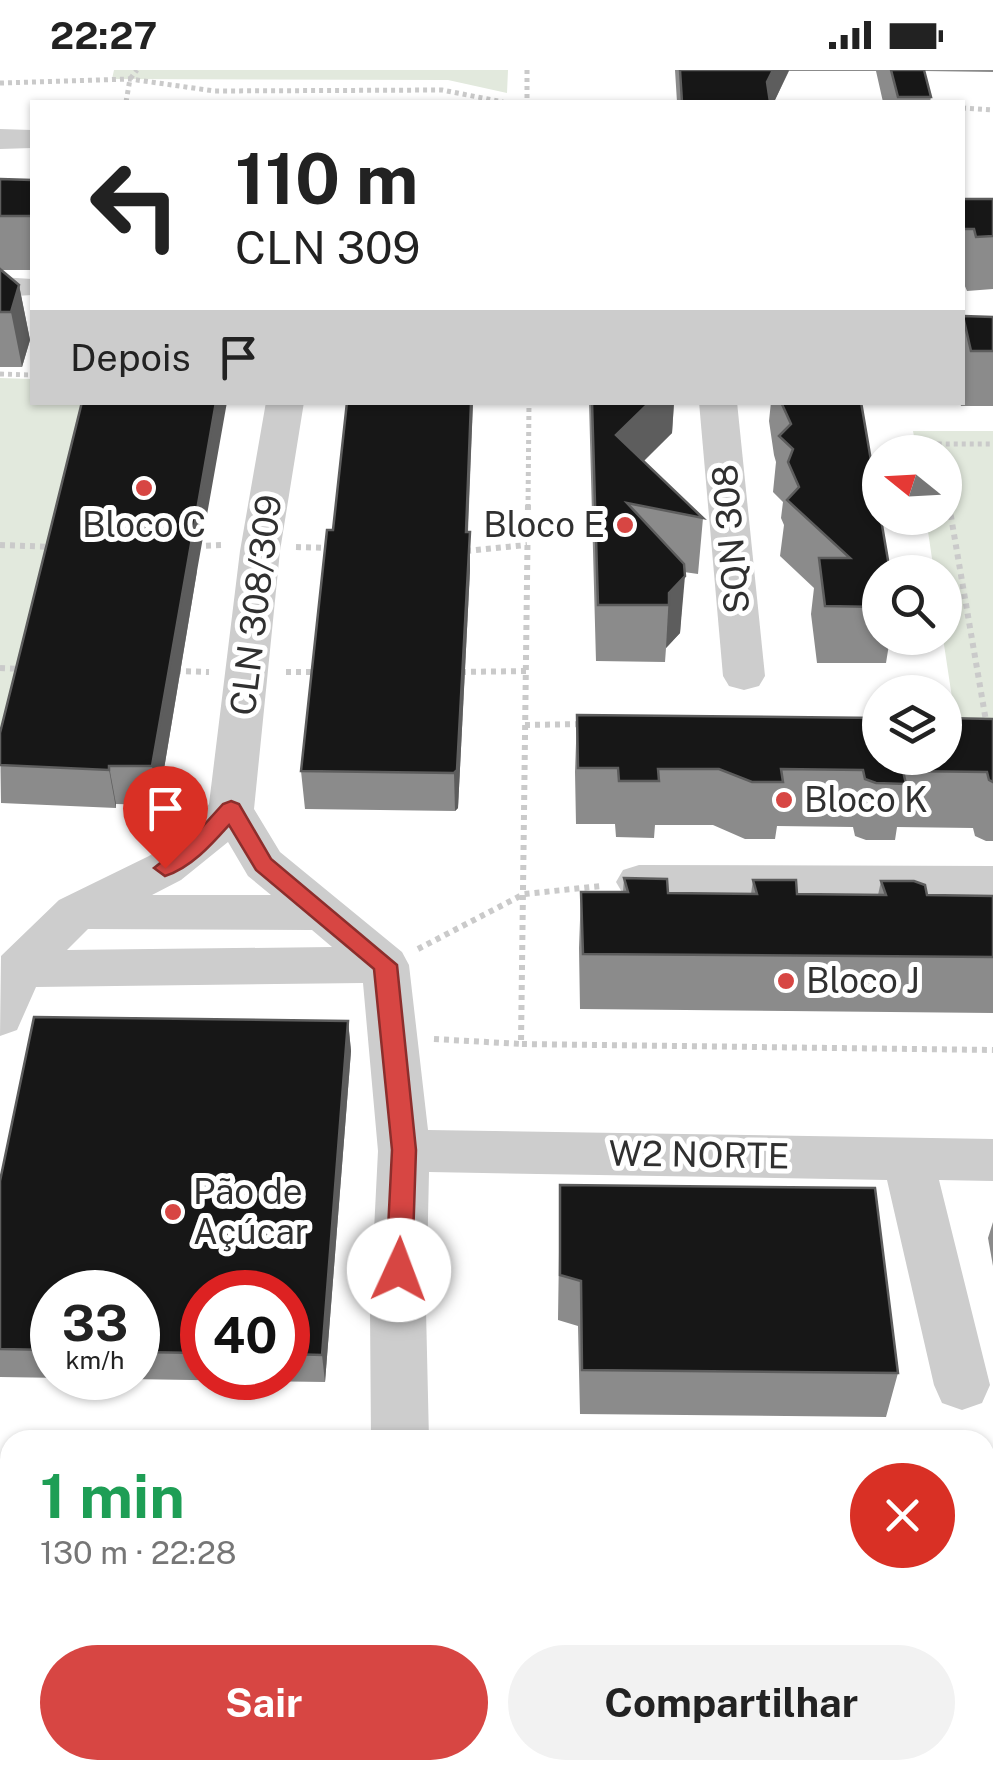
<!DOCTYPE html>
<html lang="pt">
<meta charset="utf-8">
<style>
:root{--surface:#fff;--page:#f2f2f2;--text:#222;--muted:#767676;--accent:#d74643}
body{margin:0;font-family:"Public Sans",sans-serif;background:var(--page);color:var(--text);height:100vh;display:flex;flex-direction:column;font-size:38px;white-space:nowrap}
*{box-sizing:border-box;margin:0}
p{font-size:32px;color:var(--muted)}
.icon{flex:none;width:55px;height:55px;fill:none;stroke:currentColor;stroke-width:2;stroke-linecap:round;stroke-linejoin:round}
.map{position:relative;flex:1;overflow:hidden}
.panel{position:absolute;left:0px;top:1360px;width:995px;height:350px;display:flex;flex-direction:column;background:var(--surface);border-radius:30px 30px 0 0;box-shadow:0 2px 8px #0004}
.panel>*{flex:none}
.banner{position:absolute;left:30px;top:30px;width:935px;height:305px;border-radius:0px;box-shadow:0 2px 8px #0004;background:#fff;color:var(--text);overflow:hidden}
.needle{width:65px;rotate:288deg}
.controls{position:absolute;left:862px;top:365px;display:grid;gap:20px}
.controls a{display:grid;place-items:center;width:100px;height:100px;border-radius:50%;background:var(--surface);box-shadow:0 2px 8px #0004;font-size:50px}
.speed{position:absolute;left:30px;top:1200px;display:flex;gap:20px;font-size:50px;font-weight:700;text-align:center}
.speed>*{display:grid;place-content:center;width:130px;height:130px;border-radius:50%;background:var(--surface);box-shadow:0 2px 8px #0004;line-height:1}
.speed small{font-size:25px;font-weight:400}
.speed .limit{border:15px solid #d22;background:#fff;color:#111}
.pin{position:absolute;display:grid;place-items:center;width:85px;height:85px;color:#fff;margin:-102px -42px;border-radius:50% 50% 50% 0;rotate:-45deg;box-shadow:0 0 10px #0007}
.pin .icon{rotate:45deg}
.me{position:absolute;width:110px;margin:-55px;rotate:2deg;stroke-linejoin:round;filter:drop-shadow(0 0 8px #0008)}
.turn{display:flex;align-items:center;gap:35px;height:210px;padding:0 40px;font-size:45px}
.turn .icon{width:130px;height:130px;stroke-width:2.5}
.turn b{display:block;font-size:70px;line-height:85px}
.then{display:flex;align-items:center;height:95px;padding:0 40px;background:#0003;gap:20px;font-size:38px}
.round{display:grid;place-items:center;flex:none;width:105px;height:105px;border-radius:52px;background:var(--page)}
.head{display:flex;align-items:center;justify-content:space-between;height:170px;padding:0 40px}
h1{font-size:60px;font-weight:700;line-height:75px;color:#1e9e55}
.button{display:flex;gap:20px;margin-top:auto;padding:20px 40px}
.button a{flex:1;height:115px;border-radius:60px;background:var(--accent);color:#fff;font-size:40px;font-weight:700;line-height:115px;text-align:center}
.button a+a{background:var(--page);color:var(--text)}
.status{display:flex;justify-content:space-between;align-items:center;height:70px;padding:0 50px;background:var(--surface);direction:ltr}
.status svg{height:28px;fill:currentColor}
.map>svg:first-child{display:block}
.green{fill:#e2e9dd}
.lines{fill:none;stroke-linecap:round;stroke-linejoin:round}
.path-far1{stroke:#cacaca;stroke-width:5;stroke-dasharray:4 4;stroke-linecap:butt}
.path{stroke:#cacaca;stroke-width:6;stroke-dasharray:5 5;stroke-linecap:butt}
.minor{fill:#cdcdcd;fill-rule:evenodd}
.major{fill:#a8a8a8;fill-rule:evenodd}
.wall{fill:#8b8b8b;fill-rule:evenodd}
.shaded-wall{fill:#5d5d5d}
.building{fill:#171717;stroke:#5d5d5d;stroke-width:2.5}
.route{fill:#d74643;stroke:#8c2e2c;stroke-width:2.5}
.poi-dot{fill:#d74643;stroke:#fff;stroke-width:4}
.labels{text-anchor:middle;stroke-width:10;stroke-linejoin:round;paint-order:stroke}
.poi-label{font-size:35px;fill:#303030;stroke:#fff;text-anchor:start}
.street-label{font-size:35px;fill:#303030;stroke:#fff}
</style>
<div class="status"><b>22:27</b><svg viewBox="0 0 49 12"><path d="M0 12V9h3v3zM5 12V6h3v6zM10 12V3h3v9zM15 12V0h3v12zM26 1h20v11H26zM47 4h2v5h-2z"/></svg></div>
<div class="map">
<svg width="993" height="1710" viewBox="0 0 993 1710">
<rect width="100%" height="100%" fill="#fff"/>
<g class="green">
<path d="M114 0H508L507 23 448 10 112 9Z"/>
<path d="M0 308 32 309V332L89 333 0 694Z"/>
<path d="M913 361H993V674H959L943 568 945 502H934L926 448H945V382H917Z"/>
</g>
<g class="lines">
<g class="path-far1">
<path d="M527 0V32"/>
<path d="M0 13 130 9 214 21 442 20 503 32"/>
<path d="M126 32 130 9 137 0"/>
<path d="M962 38 993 40"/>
<path d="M0 304 32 305"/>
<path d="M940 382 938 374H993"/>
<path d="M945 414 949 438"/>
<path d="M528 438 529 332"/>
</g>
<g class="path">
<path d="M528 435 521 974 993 980"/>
<path d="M949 435 986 651H981"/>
<path d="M0 475 54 477"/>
<path d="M196 476 224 475"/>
<path d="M296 477 329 478"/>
<path d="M466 481 527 475"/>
<path d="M0 598 24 599"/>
<path d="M176 601 209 602"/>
<path d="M286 602H319"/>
<path d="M461 602 526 601"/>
<path d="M525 655 584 654"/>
<path d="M418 879 524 824 602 816"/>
<path d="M434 969 521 974"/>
</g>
<g class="minor">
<path d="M0 59 32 60V78L0 79Z"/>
<path d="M0 207 32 209V225L0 227Z"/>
<path d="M266 332H304L280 481 254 739 280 782 402 882 409 895 428 1060 993 1069V1111L939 1110 990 1315 982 1333 962 1340 942 1333 934 1315 887 1110 429 1102 426 1240 429 1370H371L370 1240 378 1081 363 913 36 917 17 960 0 966 1 886 59 830 149 786 185 761 209 734 240 481ZM228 772 248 806 271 825H152L181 810ZM88 859 312 860 332 877 67 880Z"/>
<path d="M699 332H737L765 606 759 616 744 620 729 616 723 606Z"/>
<path d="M639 795 993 796V830L639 829 623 824 616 812 623 800Z"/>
<path d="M985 1652H993V1710L962 1707 960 1700H985Z"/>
</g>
<g class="major">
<rect x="0" y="1416" width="10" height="64"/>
<rect x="985" y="1430" width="8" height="64"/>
<rect x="0" y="1547" width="10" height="70"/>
<rect x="985" y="1563" width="8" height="70"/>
<rect x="422" y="1700" width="74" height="10"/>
</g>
</g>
<g class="wall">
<path d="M675 0H993V2L924 1 931 27 930 32H883L876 1H789L774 32H677Z"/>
<path d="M0 109 32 110V200H1L19 215 30 270 22 297H0Z"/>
<path d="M962 129H993V219L967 221 964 214H962Z"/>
<path d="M963 246 993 247V336H961L960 332H962Z"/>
<path d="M347 332H473L468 462H470V500L458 738 455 741 305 739 301 701 333 460Z"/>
<path d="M674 332 672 363 643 392 703 448 698 504 684 502 680 563 666 578 665 592 596 591 589 333Z"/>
<path d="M771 332H861L880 502V568H890L886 593H817L811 544 814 518 780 486 784 455 781 448 783 432 773 422 776 392 774 385 769 351Z"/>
<path d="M197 501 158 735 116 734V738L1 733 0 663Z"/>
<path d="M577 645 993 649V771H986L975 766 973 758 897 757 895 770H866L855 766 853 757 777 756 775 769H745L713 755H655L654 768 616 767 615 754H576L575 702Z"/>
<path d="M624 808 668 823 751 824 753 810 797 824 878 825 881 811 927 825 993 826V943L580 939 579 878 581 822H623Z"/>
<path d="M348 951 351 981 325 1312 0 1307V1111ZM52 1222H138V1308H52ZM202 1222H288V1308H202Z"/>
<path d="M560 1115 898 1303 886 1347 580 1344 578 1256 558 1250Z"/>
<path d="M993 1152V1196L988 1168Z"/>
</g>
<g class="shaded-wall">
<path d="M773 0H789L774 32H765L767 12Z"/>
<path d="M19 215 30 270 22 297 11 242Z"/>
<path d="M216 332H227L197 501 158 735 152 696Z"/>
<path d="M471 332H473L466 500V462Z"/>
<path d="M650 332H674L672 363 613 421 616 365Z"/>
<path d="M470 462V500L458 738 455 741 454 703Z"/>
<path d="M685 506 680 563 666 578 669 523Z"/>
<path d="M109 696 116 734V738L109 700Z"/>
<path d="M348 951 351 981 325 1312 322 1285Z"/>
</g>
<g class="building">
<path d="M680 0H773L767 12 770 32H682Z"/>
<path d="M891 0H924L931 27H898Z"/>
<path d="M0 109 32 110V146H0Z"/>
<path d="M962 129H993V166L976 167 974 159H962Z"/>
<path d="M0 199 19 215 11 242H0Z"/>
<path d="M963 246 993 247V281H971Z"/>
<path d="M82 332H216L152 696H109V700L0 695V663Z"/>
<path d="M347 332H471L466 462H470L457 700 454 703 301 701 327 460H333Z"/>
<path d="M592 332H650L616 365 703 448 627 433 684 494 685 506 669 523V535H598Z"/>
<path d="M781 332H861L890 502H880V537L825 536 819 488H850L787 430 799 417 788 392 793 379 779 366 791 354Z"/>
<path d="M577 645 880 648V688H945V648L993 649V712L989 710 987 702 903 701 906 714 876 713 865 709 863 700 781 699 783 712H752L719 699H658L659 711H619L618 698H578Z"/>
<path d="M624 808 667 809 668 823 757 824 753 810H796L797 824 886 825 881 811H914L925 815 927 825 993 826V887L583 884 581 822H628Z"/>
<path d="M34 947 348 951 322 1285 288 1284V1222H202V1283L138 1282V1222H52V1280L0 1279V1111Z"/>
<path d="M560 1115 875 1118 898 1303 582 1300 581 1211 560 1205Z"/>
</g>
<path class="route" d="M231 731 239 734 271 789 397 895 416 1080 412 1200 408 1208 399 1211 390 1208 386 1200 392 1080 374 899 256 800 229 755C212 774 191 798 165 806L154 798 193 767 223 734Z"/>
<g class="poi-dot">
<circle cx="144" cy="418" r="10"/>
<circle cx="625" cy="455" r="10"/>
<circle cx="784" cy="730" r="10"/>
<circle cx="786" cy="911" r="10"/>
<circle cx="173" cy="1142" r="10"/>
</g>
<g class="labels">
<g class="poi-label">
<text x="144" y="467" text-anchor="middle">Bloco C</text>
<text x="605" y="467" text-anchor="end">Bloco E</text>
<text x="804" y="742">Bloco K</text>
<text x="806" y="923">Bloco J</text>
<text x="193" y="1134">Pão de<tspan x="193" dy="40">Açúcar</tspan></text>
</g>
<g class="street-label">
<text transform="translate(731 469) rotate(-95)" y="12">SQN 308</text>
<text transform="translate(256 535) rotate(-83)" y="12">CLN 308/309</text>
<text transform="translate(699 1085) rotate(1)" y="12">W2 NORTE</text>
</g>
</g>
</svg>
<div class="controls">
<a><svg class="needle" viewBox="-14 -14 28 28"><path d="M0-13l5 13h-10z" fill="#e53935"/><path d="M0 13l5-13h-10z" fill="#767676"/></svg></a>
<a><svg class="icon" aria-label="search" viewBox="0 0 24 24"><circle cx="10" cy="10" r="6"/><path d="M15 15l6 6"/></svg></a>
<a><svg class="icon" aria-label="layers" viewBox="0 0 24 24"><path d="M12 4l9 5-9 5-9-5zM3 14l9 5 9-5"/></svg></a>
</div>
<div class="speed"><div>33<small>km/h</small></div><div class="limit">40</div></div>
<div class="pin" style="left:165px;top:798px;background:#d93025"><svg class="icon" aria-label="arrive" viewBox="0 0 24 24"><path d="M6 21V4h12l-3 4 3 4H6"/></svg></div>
<svg class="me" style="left:399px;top:1200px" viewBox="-20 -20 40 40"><circle r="19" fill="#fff"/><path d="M0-13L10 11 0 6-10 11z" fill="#d74643"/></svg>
<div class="banner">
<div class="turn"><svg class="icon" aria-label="left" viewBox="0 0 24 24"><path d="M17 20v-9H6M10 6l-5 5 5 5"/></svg><div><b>110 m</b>CLN 309</div></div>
<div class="then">Depois<svg class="icon" aria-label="arrive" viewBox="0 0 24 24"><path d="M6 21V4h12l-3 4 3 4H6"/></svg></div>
</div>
<section class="panel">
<div class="head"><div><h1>1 min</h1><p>130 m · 22:28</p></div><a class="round" style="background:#d93025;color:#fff"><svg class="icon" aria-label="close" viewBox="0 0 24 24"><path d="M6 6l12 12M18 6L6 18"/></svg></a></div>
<div class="button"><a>Sair</a><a>Compartilhar</a></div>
</section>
</div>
